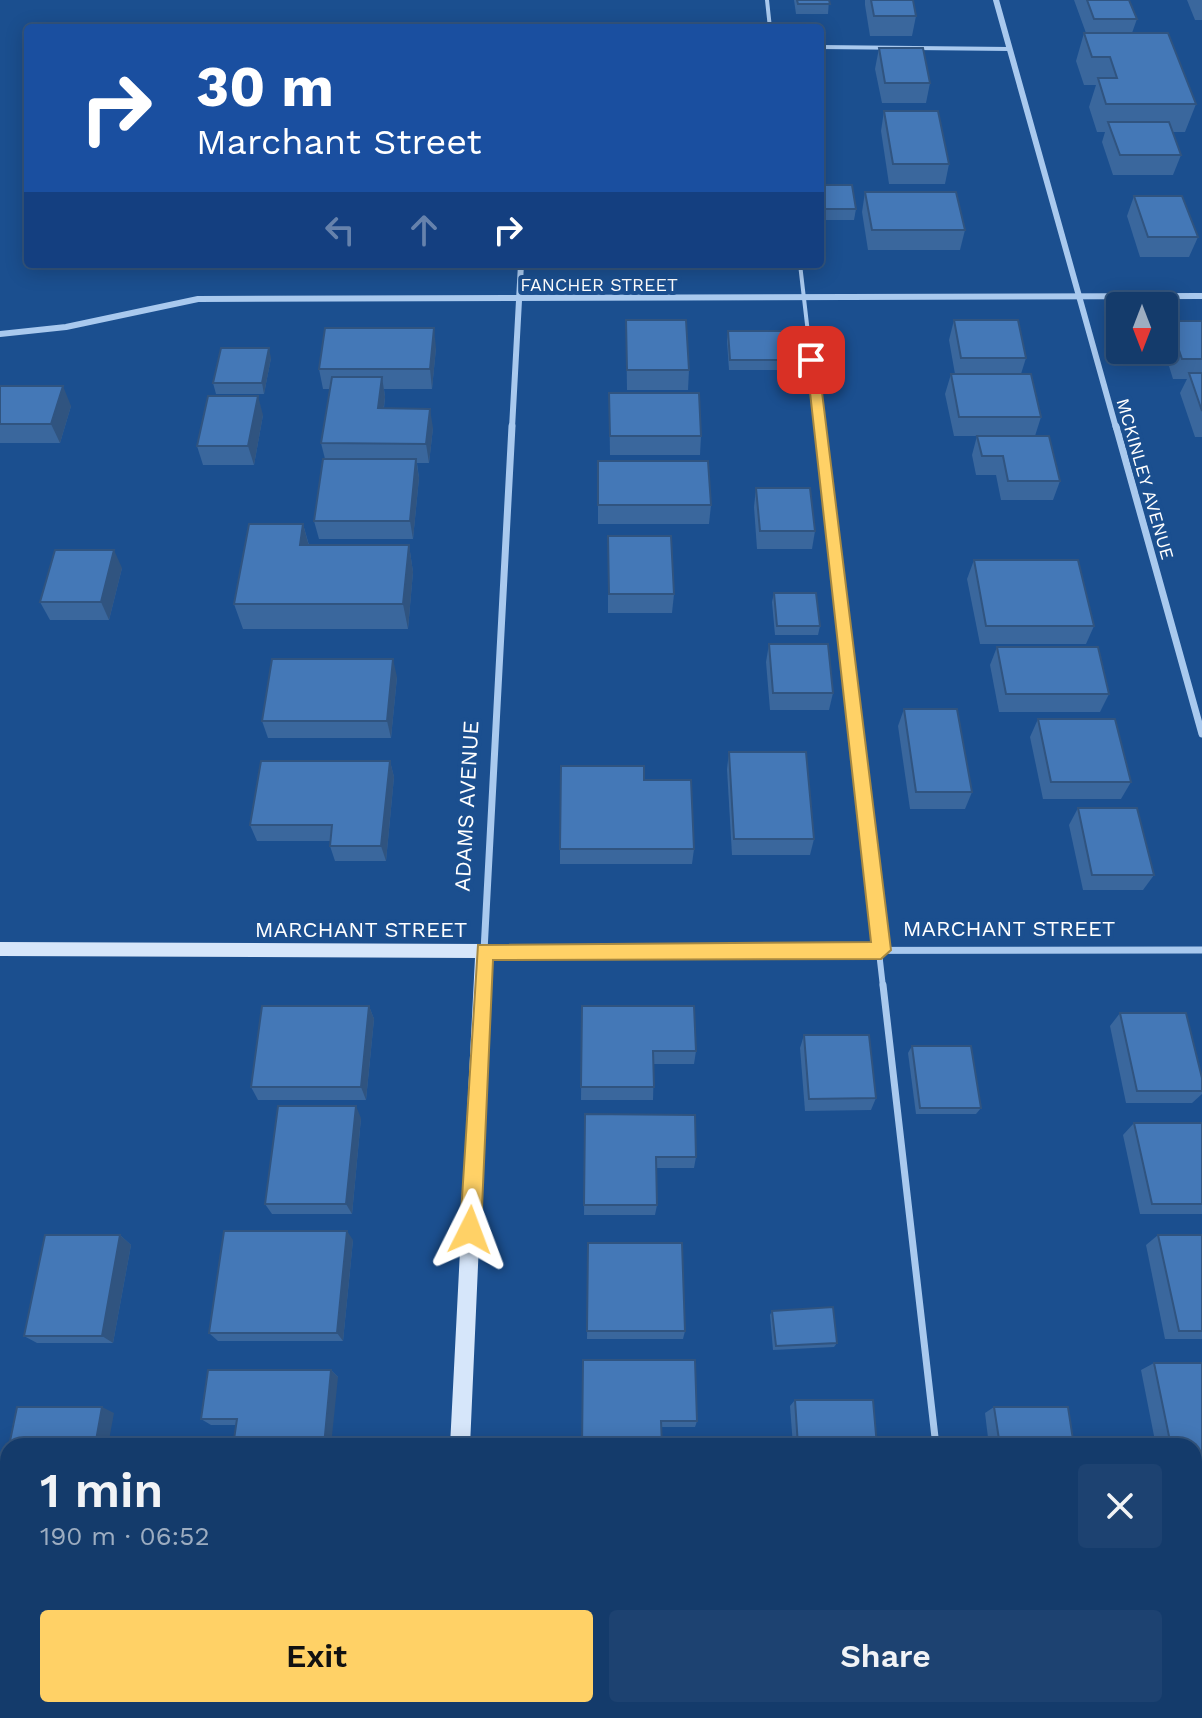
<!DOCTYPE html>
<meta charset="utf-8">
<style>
:root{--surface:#143b6b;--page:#1d4271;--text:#f1f3f6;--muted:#9dadc1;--line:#33557e;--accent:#ffd166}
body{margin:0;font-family:"Work Sans",sans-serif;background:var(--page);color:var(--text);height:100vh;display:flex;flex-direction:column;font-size:30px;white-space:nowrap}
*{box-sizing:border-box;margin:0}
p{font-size:26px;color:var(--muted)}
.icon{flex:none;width:44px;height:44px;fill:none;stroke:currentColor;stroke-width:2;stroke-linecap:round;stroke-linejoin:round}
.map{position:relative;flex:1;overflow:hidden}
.side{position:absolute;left:0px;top:1438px;width:1202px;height:280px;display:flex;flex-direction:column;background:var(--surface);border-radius:24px 24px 0 0;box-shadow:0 4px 20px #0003,0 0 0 2px var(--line)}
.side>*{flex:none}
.guide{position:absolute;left:24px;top:24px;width:800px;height:244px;border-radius:8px;box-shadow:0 4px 20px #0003,0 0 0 2px var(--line);background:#1a4fa0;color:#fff;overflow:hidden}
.needle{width:52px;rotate:180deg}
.fabs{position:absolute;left:1106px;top:292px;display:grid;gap:16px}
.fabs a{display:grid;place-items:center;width:72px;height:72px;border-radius:8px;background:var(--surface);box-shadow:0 4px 20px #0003,0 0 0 2px var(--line);font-size:40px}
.pin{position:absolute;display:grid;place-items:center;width:68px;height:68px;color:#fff;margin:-34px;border-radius:16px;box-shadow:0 4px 12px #0006}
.me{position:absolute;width:88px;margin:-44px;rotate:3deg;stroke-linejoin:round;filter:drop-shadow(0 0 6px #0008)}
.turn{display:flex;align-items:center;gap:28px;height:168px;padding:0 40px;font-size:36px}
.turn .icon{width:104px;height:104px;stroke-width:2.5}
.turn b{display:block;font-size:56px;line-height:68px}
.lanes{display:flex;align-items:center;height:76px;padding:0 40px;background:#0003;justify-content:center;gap:40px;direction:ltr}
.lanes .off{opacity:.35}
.round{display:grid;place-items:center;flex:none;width:84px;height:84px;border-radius:8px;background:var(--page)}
.headline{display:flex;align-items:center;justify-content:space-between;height:136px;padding:0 40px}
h1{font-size:48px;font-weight:600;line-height:60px}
.primary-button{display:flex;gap:16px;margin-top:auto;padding:16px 40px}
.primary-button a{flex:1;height:92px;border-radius:8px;background:var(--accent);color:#111;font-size:32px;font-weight:600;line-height:92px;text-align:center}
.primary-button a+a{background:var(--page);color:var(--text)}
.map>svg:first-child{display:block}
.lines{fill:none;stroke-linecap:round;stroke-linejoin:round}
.lane-far2{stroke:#a9c9ee;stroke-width:4}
.lane-far1{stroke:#a9c9ee;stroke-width:6}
.lane{stroke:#a9c9ee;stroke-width:7}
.street-far1{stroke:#a9c9ee;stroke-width:6}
.street{stroke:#a9c9ee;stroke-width:7}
.secondary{fill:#d6e6fa;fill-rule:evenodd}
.wall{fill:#3a679d}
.shaded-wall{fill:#305480}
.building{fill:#4478b7;stroke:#305480;stroke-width:2}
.route{fill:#ffd166;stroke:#a68842;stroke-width:2}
.labels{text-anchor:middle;stroke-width:8;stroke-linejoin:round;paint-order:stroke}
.far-street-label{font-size:18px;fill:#fff;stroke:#1b4f8f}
.street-label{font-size:22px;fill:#fff;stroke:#1b4f8f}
</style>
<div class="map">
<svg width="1202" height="1718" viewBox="0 0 1202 1718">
<rect width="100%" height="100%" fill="#1b4f8f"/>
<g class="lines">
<g class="lane-far2">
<path d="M767 0 770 28"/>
<path d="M820 47 1010 49"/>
<path d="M800 264 819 428"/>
</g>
<path class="lane-far1" d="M819 426 883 987"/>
<g class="lane">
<path d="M883 985 936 1446"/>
<path d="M966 1710V1718"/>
</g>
<g class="street-far1">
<path d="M996 0 1116 428"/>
<path d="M0 334 66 327 198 299 1202 296"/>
<path d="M512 428 521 264"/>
</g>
<g class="street">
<path d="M512 426 484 951 1202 950"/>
<path d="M1116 426 1202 734"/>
</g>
<g class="secondary">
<path d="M0 942 484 944 490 946 492 951 470 1446H450L475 958 0 956Z"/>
<path d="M436 1710H458L457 1718H435Z"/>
</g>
</g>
<g class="wall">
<path d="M794 0H829L828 14H796Z"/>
<path d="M865 0H913L916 16 912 36H870L865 5Z"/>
<path d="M1074 0H1129L1137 19 1132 33 1196 104 1185 132H1172L1181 155 1173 175H1113L1102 142 1105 132H1097L1089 107 1096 85H1084L1076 61 1084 33H1086Z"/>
<path d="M1187 0H1202V20H1195Z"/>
<path d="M879 48 930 83 926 103H882L875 69Z"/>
<path d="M884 111 949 164 945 184H889L881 131Z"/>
<path d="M820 185 856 209 854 220H820Z"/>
<path d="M865 192 965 230 960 250H868L862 212Z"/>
<path d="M1134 196 1198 237 1189 257H1140L1127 216Z"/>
<path d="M626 320 689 370 688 390H627Z"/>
<path d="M954 320 1026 358 1021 374 1041 417 1035 436 1060 481 1053 500H1001L996 475H976L972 455 977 436H954L945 394 951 374H955L949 340Z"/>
<path d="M1169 321H1202V437H1195L1180 393 1187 379H1173L1164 350V334Z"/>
<path d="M728 331 789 360 788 370H729L727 341Z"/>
<path d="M436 348 432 389H384L385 397 384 408 433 428 429 463H417L419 478 413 539H319L314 521 325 459 321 443 330 389H323L319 369Z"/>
<path d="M271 358 264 394H216L213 383Z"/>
<path d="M0 386 71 406 60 443H0Z"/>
<path d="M609 393 701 436 700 455H610Z"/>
<path d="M263 415 254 465H203L197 446Z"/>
<path d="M598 461 711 505 709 524H598Z"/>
<path d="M756 488 815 531 812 549H757L754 507Z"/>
<path d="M303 524 309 545H409L413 572 408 629H243L234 604Z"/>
<path d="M608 536 674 594 672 613H608Z"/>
<path d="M974 560 1094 626 1086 644H980L967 579Z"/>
<path d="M122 568 109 620H50L40 602Z"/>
<path d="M774 593 820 626 818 635H775L772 602Z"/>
<path d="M769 644 833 693 829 710H770L766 662Z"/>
<path d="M997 647 1109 694 1100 712H999L990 665Z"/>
<path d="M397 677 391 738H268L262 721Z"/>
<path d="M904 709 972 792 965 809H910L898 726Z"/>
<path d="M1038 719 1131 782 1121 799H1043L1030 737Z"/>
<path d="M729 752 814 839 810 855H732L727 769Z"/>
<path d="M390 761 394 777 386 861H335L330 846V841H257L250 825Z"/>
<path d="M644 780 694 849 692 864H560V849Z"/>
<path d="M1078 808 1154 875 1143 890H1083L1069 825Z"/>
<path d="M369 1006 374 1019 366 1100H258L251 1087Z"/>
<path d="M582 1006 696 1051 694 1064H654L653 1100H581Z"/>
<path d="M1120 1013 1202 1078V1094L1192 1103H1126L1110 1026Z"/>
<path d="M804 1035 876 1098 871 1110 805 1111 800 1048Z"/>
<path d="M912 1046 981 1108 976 1114H916L908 1053Z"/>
<path d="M585 1114 696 1157 694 1168H656L657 1205 655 1215H584Z"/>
<path d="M361 1118 352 1214H272L265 1204Z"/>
<path d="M1134 1123H1202V1214H1140L1123 1135Z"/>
<path d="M120 1235 131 1245 113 1343H37L24 1336Z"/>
<path d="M1158 1235H1202V1339H1165L1146 1245Z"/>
<path d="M353 1240 343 1341H218L209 1333Z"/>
<path d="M588 1243 685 1331 683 1339H587Z"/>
<path d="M772 1311 837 1343 834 1347 773 1350 770 1315Z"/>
<path d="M583 1360 697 1421 695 1427H661Z"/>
<path d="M1154 1363H1202V1477H1194V1446H1156L1141 1370Z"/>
<path d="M331 1370 338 1377 236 1425H211L201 1419Z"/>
<path d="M795 1400 877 1446H793L790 1406Z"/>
<path d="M994 1407 1074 1446H989L985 1413Z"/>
<rect x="1194" y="1505" width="8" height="67"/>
<path d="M808 1710H897L898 1718H808Z"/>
<path d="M1023 1710H1114L1115 1718H1024Z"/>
<path d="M1170 1710H1194L1202 1718H1171Z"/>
</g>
<g class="shaded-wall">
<path d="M434 328 436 348 432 389 430 369Z"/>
<path d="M269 348 271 358 264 394 262 383Z"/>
<path d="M382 377 385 397 381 428 378 408Z"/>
<path d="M63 386 71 406 60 443 51 424Z"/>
<path d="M258 396 263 415 254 465 248 446Z"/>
<path d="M430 409 433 428 429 463 426 444Z"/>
<path d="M416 459 419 478 413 539 410 521Z"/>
<path d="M303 524 310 550 300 545Z"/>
<path d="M409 545 413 572 408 629 403 604Z"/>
<path d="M114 550 122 568 109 620 101 602Z"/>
<path d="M393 659 397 677 391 738 387 721Z"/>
<path d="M390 761 394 777 386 861 381 846Z"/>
<path d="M369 1006 374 1019 366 1100 361 1087Z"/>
<path d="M356 1106 361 1118 352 1214 346 1204Z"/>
<path d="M347 1231 353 1240 343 1341 337 1333Z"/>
<path d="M120 1235 131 1245 113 1343 102 1336Z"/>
<path d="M331 1370 338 1377 331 1446H324Z"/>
<path d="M102 1407 114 1413 108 1446H95Z"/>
<path d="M298 1710H306L305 1718H297Z"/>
</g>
<g class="building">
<path d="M797 0H829L830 4H798Z"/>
<path d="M871 0H913L916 16H874Z"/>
<path d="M1087 0H1129L1137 19H1094Z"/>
<path d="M1084 33H1168L1196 104H1106L1098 78H1117L1110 57H1092Z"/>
<path d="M879 48H923L930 83H885Z"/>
<path d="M884 111H938L949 164H893Z"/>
<path d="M1108 122H1169L1181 155H1120Z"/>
<path d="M820 185H852L856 209H820Z"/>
<path d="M865 192H956L965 230H872Z"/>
<path d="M1134 196H1182L1198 237H1148Z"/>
<path d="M626 320H686L689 370H627Z"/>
<path d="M954 320H1018L1026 358H961Z"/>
<path d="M1169 321H1202V359H1182Z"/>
<path d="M325 328H434L430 369H319Z"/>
<path d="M728 331H786L789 360H730Z"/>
<path d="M221 348H269L262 383H213Z"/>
<path d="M1189 373H1202V411Z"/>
<path d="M951 374H1031L1041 417H959Z"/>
<path d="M332 377H382L378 408 430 409 426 444 321 443Z"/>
<path d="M0 386H63L51 424H0Z"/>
<path d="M609 393H699L701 436H610Z"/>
<path d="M208 396H258L248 446H197Z"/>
<path d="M977 436H1049L1060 481H1008L1003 456H982Z"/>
<path d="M323 459H416L410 521H314Z"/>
<path d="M598 461H708L711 505H598Z"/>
<path d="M756 488H810L815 531H760Z"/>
<path d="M249 524H303L300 545H409L403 604H234Z"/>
<path d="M608 536H671L674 594H609Z"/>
<path d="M55 550H114L101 602H40Z"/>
<path d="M974 560H1078L1094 626H986Z"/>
<path d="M774 593H816L820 626H777Z"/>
<path d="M769 644H828L833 693H773Z"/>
<path d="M997 647H1098L1109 694H1006Z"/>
<path d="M272 659H393L387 721H262Z"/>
<path d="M904 709H957L972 792H916Z"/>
<path d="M1038 719H1115L1131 782H1051Z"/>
<path d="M729 752H806L814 839H734Z"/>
<path d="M261 761H390L381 846H330L332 825H250Z"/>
<path d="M561 766H644V780H691L694 849H560Z"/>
<path d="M1078 808H1137L1154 875H1092Z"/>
<path d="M262 1006H369L361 1087H251Z"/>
<path d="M582 1006H694L696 1051H653L654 1087H581Z"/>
<path d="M1120 1013H1186L1202 1078V1091H1137Z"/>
<path d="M804 1035H869L876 1098 809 1099Z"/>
<path d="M912 1046H971L981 1108H920Z"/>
<path d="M278 1106H356L346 1204H265Z"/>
<path d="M585 1114 695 1115 696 1157H656L657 1205H584Z"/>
<path d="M1134 1123H1202V1204H1152Z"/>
<path d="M224 1231H347L337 1333H209Z"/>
<path d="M45 1235H120L102 1336H24Z"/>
<path d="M1158 1235H1202V1331H1179Z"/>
<path d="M588 1243H682L685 1331H587Z"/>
<path d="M833 1307 837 1343 776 1346 772 1311Z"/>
<path d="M583 1360H695L697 1421H661L662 1446H582Z"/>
<path d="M1154 1363H1202V1473H1194V1446H1171Z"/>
<path d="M208 1370H331L324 1446H233L237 1419H201Z"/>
<path d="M795 1400H873L877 1446H798Z"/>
<path d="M17 1407H102L95 1446H9Z"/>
<path d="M994 1407H1068L1074 1446H1000Z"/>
<path d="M8 1449V1482H1Z"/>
<path d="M1194 1505H1202V1551L1194 1512Z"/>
<path d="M1194 1663H1202V1718H1186L1185 1710H1194Z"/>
<path d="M199 1710H298L297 1718H198Z"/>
<path d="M569 1710H667L668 1718H568Z"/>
<path d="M813 1710H897L898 1718H814Z"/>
<path d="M1034 1710H1114L1115 1718H1035Z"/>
</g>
<path class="route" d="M806 356 818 360 891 950 881 959 493 960 481 1230 478 1237 470 1240 463 1237 460 1230 478 945 871 942Z"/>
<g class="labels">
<g class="far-street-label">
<text x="599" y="291">FANCHER STREET</text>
<text transform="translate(1145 479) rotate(74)" y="6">MCKINLEY AVENUE</text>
</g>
<g class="street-label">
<text transform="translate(466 806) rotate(-87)" y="8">ADAMS AVENUE</text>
<text x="1009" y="936">MARCHANT STREET</text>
<text x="361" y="937">MARCHANT STREET</text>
</g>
</g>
</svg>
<div class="fabs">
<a><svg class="needle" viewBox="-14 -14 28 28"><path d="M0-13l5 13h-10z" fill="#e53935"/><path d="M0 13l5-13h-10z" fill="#9dadc1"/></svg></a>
</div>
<div class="pin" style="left:811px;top:360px;background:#d93025"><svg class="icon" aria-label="arrive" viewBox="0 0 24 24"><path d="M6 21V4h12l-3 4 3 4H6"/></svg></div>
<svg class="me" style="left:470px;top:1230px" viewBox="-20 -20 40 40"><path d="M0-17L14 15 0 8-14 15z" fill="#ffd166" stroke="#fff" stroke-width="4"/></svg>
<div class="guide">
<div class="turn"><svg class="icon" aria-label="right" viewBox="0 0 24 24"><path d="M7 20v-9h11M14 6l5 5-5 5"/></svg><div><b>30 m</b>Marchant Street</div></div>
<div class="lanes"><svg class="icon off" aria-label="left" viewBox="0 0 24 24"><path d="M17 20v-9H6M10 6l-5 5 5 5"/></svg><svg class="icon off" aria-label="ahead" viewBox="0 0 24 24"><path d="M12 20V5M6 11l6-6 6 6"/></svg><svg class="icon" aria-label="right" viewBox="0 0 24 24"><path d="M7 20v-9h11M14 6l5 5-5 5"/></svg></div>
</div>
<section class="side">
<div class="headline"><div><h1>1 min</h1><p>190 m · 06:52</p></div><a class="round"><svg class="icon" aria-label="close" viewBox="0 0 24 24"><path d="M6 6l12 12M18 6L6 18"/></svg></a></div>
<div class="primary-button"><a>Exit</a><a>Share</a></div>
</section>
</div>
